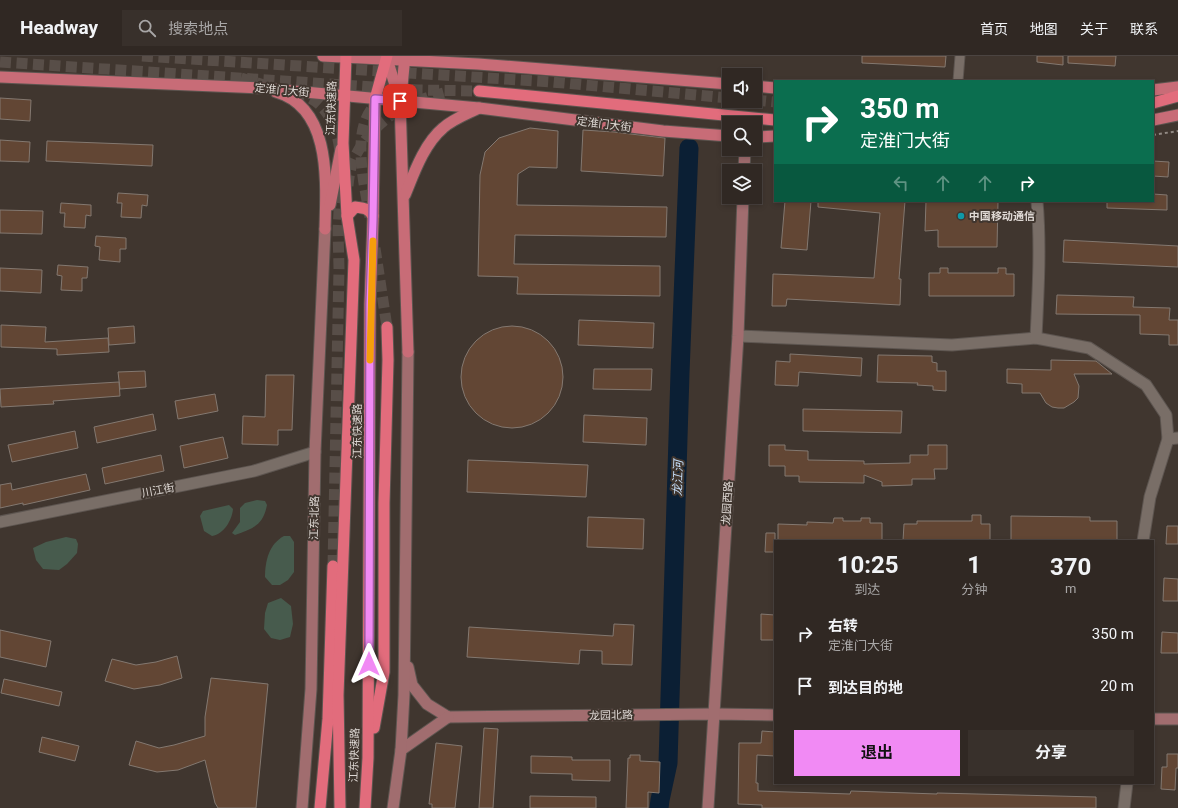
<!DOCTYPE html>
<html lang="zh">
<meta charset="utf-8">
<style>
:root{--surface:#302823;--page:#38302b;--text:#f1f3f6;--muted:#a8a6a6;--line:#4b4441;--accent:#f18af4}
body{margin:0;font-family:Roboto,"Noto Sans SC",sans-serif;background:var(--page);color:var(--text);height:100vh;display:flex;flex-direction:column;font-size:15px;white-space:nowrap}
*{box-sizing:border-box;margin:0}
p{font-size:13px;color:var(--muted)}
.icon{flex:none;width:22px;height:22px;fill:none;stroke:currentColor;stroke-width:2;stroke-linecap:round;stroke-linejoin:round}
.map{position:relative;flex:1;overflow:hidden}
.panel{position:absolute;left:774px;top:484px;width:380px;height:244px;display:flex;flex-direction:column;background:var(--surface);border-radius:0px;box-shadow:0 2px 6px #0003,0 0 0 1px var(--line)}
.panel>*{flex:none}
.hud{position:absolute;left:774px;top:24px;width:380px;height:122px;border-radius:0px;box-shadow:0 2px 6px #0003,0 0 0 1px var(--line);background:#0b6e4f;color:#fff;overflow:hidden}
.controls{position:absolute;left:722px;top:12px;display:grid;gap:8px}
.controls a{display:grid;place-items:center;width:40px;height:40px;border-radius:0px;background:var(--surface);box-shadow:0 2px 6px #0003,0 0 0 1px var(--line);font-size:20px}
.pin{position:absolute;display:grid;place-items:center;width:34px;height:34px;color:#fff;margin:-17px;border-radius:8px;box-shadow:0 2px 6px #0006}
.me{position:absolute;width:44px;margin:-22px;rotate:0deg;stroke-linejoin:round;filter:drop-shadow(0 0 3px #0008)}
.turn{display:flex;align-items:center;gap:14px;height:84px;padding:0 20px;font-size:18px}
.turn .icon{width:52px;height:52px;stroke-width:2.5}
.turn b{display:block;font-size:28px;line-height:34px}
.lanes{display:flex;align-items:center;height:38px;padding:0 20px;background:#0003;justify-content:center;gap:20px;direction:ltr}
.lanes .off{opacity:.35}
.eta{display:flex;justify-content:space-evenly;align-items:center;height:68px;text-align:center}
.eta b{font-size:24px;font-weight:700;line-height:28px}
.action{display:flex;gap:8px;margin-top:auto;padding:8px 20px}
.action a{flex:1;height:46px;border-radius:0px;background:var(--accent);color:#111;font-size:16px;font-weight:700;line-height:46px;text-align:center}
.action a+a{background:var(--page);color:var(--text)}
ul{padding:0;list-style:none}
li{display:flex;align-items:center;gap:12px;height:52px;padding:0 20px}
li div{flex:1}
li b{display:block;font-size:15px}
li em{font-style:normal}
header{display:flex;align-items:center;gap:24px;box-sizing:border-box;height:56px;padding:0 20px;background:var(--surface);border-bottom:1px solid var(--line)}
header strong{font-size:19px}
nav{display:flex;gap:22px;margin-inline-start:auto;font-size:14px}
.search{width:280px;height:36px;background:var(--page);display:flex;align-items:center;gap:10px;box-sizing:border-box;padding:0 14px;border-radius:0px;color:var(--muted);font-size:15px}
.map>svg:first-child{display:block}
.green{fill:#475b4d}
.lines{fill:none;stroke-linecap:round;stroke-linejoin:round}
.river{stroke:#0b1f34;stroke-width:19}
.building{fill:#624634;stroke:#837870}
.trunk-tunnel{stroke:#584e48;stroke-width:11;stroke-dasharray:11 5.5;stroke-linecap:butt}
.minor-casing{stroke:#5d5550;stroke-width:11}
.tertiary-casing{stroke:#5d5550;stroke-width:13}
.secondary-casing{stroke:#5d5550;stroke-width:13}
.primary-casing{stroke:#5d5550;stroke-width:13}
.trunk-casing{stroke:#5d5550;stroke-width:13}
.path{stroke:#928a84;stroke-width:2;stroke-dasharray:3 3;stroke-linecap:butt}
.minor{stroke:#796e67;stroke-width:9}
.tertiary{stroke:#796e67;stroke-width:11}
.secondary{stroke:#a16d6f;stroke-width:11}
.primary{stroke:#c86c77;stroke-width:11}
.trunk{stroke:#e26c7c;stroke-width:11}
.route-casing{stroke:#9d5a9f;stroke-width:10}
.route{stroke:#f18af4;stroke-width:7}
.slow{stroke:#f59e0b;stroke-width:7}
.culture-dot{fill:#0f9aa8;stroke:#40362f;stroke-width:1.5}
.labels{text-anchor:middle;stroke-width:4;stroke-linejoin:round;paint-order:stroke}
.street-label{font-size:11px;fill:#ded8d4;stroke:#40362f}
.poi-label{font-size:11px;font-weight:bold;fill:#ded8d4;stroke:#40362f;text-anchor:start}
.water-label{font-size:12px;font-style:italic;fill:#c5defa;stroke:#40362f}
</style>
<header>
<strong>Headway</strong>
<div class="search"><svg class="icon" aria-label="search" viewBox="0 0 24 24"><circle cx="10" cy="10" r="6"/><path d="M15 15l6 6"/></svg>搜索地点</div>
<nav><a>首页</a><a>地图</a><a>关于</a><a>联系</a></nav>
</header>
<div class="map">
<svg width="1178" height="752" viewBox="0 0 1178 752">
<rect width="100%" height="100%" fill="#40362f"/>
<g class="green">
<path d="M257 444 265 445 267 449C263 470 253 472 235 479L232 477 240 466V452L245 447Z"/>
<path d="M229 449 233 453C232 464 224 478 212 480L204 475 200 460 203 455Z"/>
<path d="M284 480H290L294 486V516L288 524 280 529H272L265 521C265 505 269 488 284 480Z"/>
<path d="M66 481 76 483 78 488 77 497 67 508 59 514 43 513 36 504 33 492 46 486Z"/>
<path d="M281 542 291 550 293 568 290 581 280 584 271 582 264 573 265 557 268 547Z"/>
</g>
<g class="lines">
<path class="river" d="M659 752 660 744 668 707 680 317 689 92"/>
</g>
<g class="building">
<path d="M862 0H946L945 11 862 7Z"/>
<path d="M1037 0H1063V9L1037 6Z"/>
<path d="M1068 0H1116L1115 10 1068 7Z"/>
<path d="M0 42 31 44 30 65 0 63Z"/>
<path d="M530 72 558 75 557 112 529 111 518 118 517 149 667 151 666 181 515 179 514 208 660 210V240L517 238 518 221 478 220 480 119 485 96 499 82Z"/>
<path d="M583 74 614 76 665 82 663 120 581 115Z"/>
<path d="M0 84 30 86 29 106 0 105Z"/>
<path d="M47 85 153 89 152 110 46 105Z"/>
<path d="M1153 105 1169 106 1168 121 1153 120Z"/>
<path d="M118 137 148 139 147 150 142 149 141 162 121 161 122 147H117Z"/>
<path d="M1153 138 1167 139V154L1107 152V145H1153Z"/>
<path d="M785 145H811L807 194 781 192Z"/>
<path d="M818 145H905L899 223H901L900 249 787 243 786 250H772L773 218 874 222 880 157 818 151Z"/>
<path d="M926 145H998L997 191H938V174L925 175Z"/>
<path d="M61 147 91 149V160L86 159 85 172 64 171 65 157H60Z"/>
<path d="M0 154 43 155 42 178 0 177Z"/>
<path d="M96 180 126 182V193H120V206L99 204 100 191 95 190Z"/>
<path d="M1064 184 1178 190V211L1063 206Z"/>
<path d="M58 209 88 211 87 222H82V235L61 234 62 220 57 219Z"/>
<path d="M0 212 42 214 41 237 0 235Z"/>
<path d="M940 212H948V217H998V212H1006V218H1014V240H929V217H940Z"/>
<path d="M1057 239 1134 241 1133 251 1170 252 1169 264H1178V289H1169V279L1140 278V259L1056 258Z"/>
<path d="M579 264 654 267 653 292 578 289Z"/>
<path d="M1 269 46 271 45 286 108 282 109 296 57 299V293L1 291Z"/>
<path d="M134 270 135 287 109 289 108 272Z"/>
<circle cx="512" cy="321" r="51"/>
<path d="M790 298 862 302 861 320 799 316 798 330 775 329 776 305 790 306Z"/>
<path d="M878 299 932 300V306L937 307V315H946V335L933 334V330L917 329 918 327 877 326Z"/>
<path d="M1051 304 1096 305 1112 318H1074L1079 330 1078 342 1074 346 1064 352H1058L1052 351 1046 347 1040 337H1022V328L1007 327V313L1051 314Z"/>
<path d="M594 313H652L651 334 593 333Z"/>
<path d="M145 315 146 331 120 333 118 316Z"/>
<path d="M266 319H294L292 374H278V389L242 388 243 360 265 361Z"/>
<path d="M119 326 120 340 53 345 54 348 1 351 0 333Z"/>
<path d="M215 338 218 355 178 363 175 345Z"/>
<path d="M803 353 902 355 901 377 803 375Z"/>
<path d="M153 358 156 374 97 387 94 371Z"/>
<path d="M584 359 647 362 646 389 583 386Z"/>
<path d="M75 375 78 392 12 406 8 389Z"/>
<path d="M223 381 228 402 184 412 180 390Z"/>
<path d="M769 389H785V394L808 395V404L864 405V408L910 407V399H928V389H947V413H934L935 423H912V429L882 430V426L864 419V427L799 426V420H785V410H769Z"/>
<path d="M161 399 164 415 105 428 102 412Z"/>
<path d="M468 404 588 409 586 441 467 436Z"/>
<path d="M86 418 90 434 23 449V447L0 452V429L11 427 12 434Z"/>
<path d="M972 459H981V468H990V485H903L904 468H917V465H972Z"/>
<path d="M1011 460 1090 461V465H1117V485H1011Z"/>
<path d="M588 461 644 463 643 493 587 491Z"/>
<path d="M834 462H843V465H861V462H870V467H882V485H778V468L807 469V466L833 467Z"/>
<path d="M1167 470H1178V488H1166Z"/>
<path d="M766 477H775V496H765Z"/>
<path d="M1164 522 1178 523V545H1163Z"/>
<path d="M761 558 775 559V584H761Z"/>
<path d="M614 568 634 569 632 609 602 608V595L580 594 579 608 467 601 469 571 613 580Z"/>
<path d="M0 574 51 585 46 611 0 601Z"/>
<path d="M1162 576 1178 577V597H1161Z"/>
<path d="M177 600 182 622 160 629 134 633 105 625 112 603 136 609 156 606Z"/>
<path d="M211 622 268 628 256 752H218L215 747 205 704 178 714 157 716 129 709 136 685 159 692 174 689 205 680V661Z"/>
<path d="M4 623 62 636 59 650 1 637Z"/>
<path d="M484 672 498 673 493 752H479Z"/>
<path d="M762 675 775 676V700L757 699 756 727H758V735L850 738 851 735 937 738V737L1096 741V752H762V749L738 748 739 687H761Z"/>
<path d="M42 681 79 690 75 705 39 696Z"/>
<path d="M436 687 462 690 455 752H432V748H429Z"/>
<path d="M1167 698H1178V712H1176L1175 734 1161 733 1162 711H1167Z"/>
<path d="M630 699H640V705L660 706 659 737 648 736V752H626L628 702H630Z"/>
<path d="M531 700 572 701V704H610V725L572 724V718L531 717Z"/>
<path d="M530 740 596 741V752H530Z"/>
</g>
<g class="lines">
<g class="trunk-tunnel">
<path d="M142 0 552 26 729 42"/>
<path d="M0 6 418 34 479 35"/>
<path d="M241 22 267 30"/>
<path d="M295 37C300 38 305 40 310 42 330 52 338 76 340 96"/>
<path d="M755 44 775 46"/>
<path d="M348 130C349 119 351 106 357 97 368 76 390 57 411 48 421 43 433 40 444 37"/>
<path d="M370 161C365 130 349 72 377 47"/>
<path d="M375 192 387 271"/>
<path d="M333 510 339 212 338 174 341 118"/>
</g>
<defs>
<path id="minor" d="M958 25 960 0"/>
<g id="tertiary">
<path d="M738 280 952 289 1036 282 1089 292 1146 329 1166 359 1168 383 1150 441 1143 485"/>
<path d="M1036 282C1038 237 1041 191 1037 145"/>
<path d="M1168 383 1178 382"/>
<path d="M0 466 254 415 315 396"/>
<path d="M1124 752 1127 727"/>
</g>
<g id="secondary">
<path d="M744 115 745 93"/>
<path d="M408 611 412 629 427 648 448 661"/>
<path d="M448 661 714 658 775 659"/>
<path d="M1153 663H1178"/>
<path d="M401 694 448 661"/>
<path d="M302 752 311 633 315 396 325 173"/>
<path d="M393 752 401 694 404 639 408 296"/>
<path d="M708 752 738 280 743 141"/>
</g>
<g id="primary">
<path d="M323 0 478 8 729 28"/>
<path d="M387 3 400 45 408 296"/>
<path d="M0 21 261 32 479 52 663 75 729 80"/>
<path d="M755 30 775 32"/>
<path d="M1153 34 1178 31"/>
<path d="M276 36C332 52 326 127 325 173"/>
<path d="M401 41 405 0"/>
<path d="M1153 64 1178 59"/>
<path d="M755 81 775 80"/>
<path d="M405 139C414 117 424 88 443 72 453 63 467 58 479 52"/>
<path d="M330 149 341 93"/>
</g>
<g id="trunk">
<path d="M479 35 775 64"/>
<path d="M1153 47 1178 40"/>
<path d="M347 160 355 151C364 152 368 152 373 160"/>
<path d="M374 672 384 616V447L388 304 387 271"/>
<path d="M320 752 328 663 333 510"/>
<path d="M340 752 338 639 354 204 347 160 343 87 346 0"/>
<path d="M365 752 368 702 370 248 373 164 375 43 387 0"/>
</g>
</defs>
<use href="#minor" class="minor-casing"/>
<use href="#tertiary" class="tertiary-casing"/>
<use href="#secondary" class="secondary-casing"/>
<use href="#primary" class="primary-casing"/>
<use href="#trunk" class="trunk-casing"/>
<path class="path" d="M1153 79 1178 75"/>
<use href="#minor" class="minor"/>
<use href="#tertiary" class="tertiary"/>
<use href="#secondary" class="secondary"/>
<use href="#primary" class="primary"/>
<use href="#trunk" class="trunk"/>
</g>
<g class="lines">
<defs>
<path id="route" d="M369 608 370 248 373 164 375 43 400 45"/>
</defs>
<use href="#route" class="route-casing"/>
<use href="#route" class="route"/>
<path class="slow" d="M370 304 373 185"/>
</g>
<circle class="culture-dot" cx="961" cy="160" r="4"/>
<g class="labels">
<g class="street-label">
<text transform="translate(282 34) rotate(5)" y="4">定淮门大街</text>
<text transform="translate(331 52) rotate(-88)" y="4">江东快速路</text>
<text transform="translate(604 68) rotate(7)" y="4">定淮门大街</text>
<text transform="translate(357 375) rotate(-90)" y="4">江东快速路</text>
<text transform="translate(158 434) rotate(-11)" y="4">川江街</text>
<text transform="translate(727 447) rotate(-86)" y="4">龙园西路</text>
<text transform="translate(314 462) rotate(-89)" y="4">江东北路</text>
<text transform="translate(611 659) rotate(-1)" y="4">龙园北路</text>
<text transform="translate(354 699) rotate(-88)" y="4">江东快速路</text>
</g>
<g class="poi-label">
<text x="969" y="164">中国移动通信</text>
</g>
<g class="water-label">
<text transform="translate(678 422) rotate(-88)" y="4">龙江河</text>
</g>
</g>
</svg>
<div class="controls">
<a><svg class="icon" aria-label="sound" viewBox="0 0 24 24"><path d="M4 9h4l5-4v14l-5-4H4zM17 9q2 3 0 6"/></svg></a>
<a><svg class="icon" aria-label="search" viewBox="0 0 24 24"><circle cx="10" cy="10" r="6"/><path d="M15 15l6 6"/></svg></a>
<a><svg class="icon" aria-label="layers" viewBox="0 0 24 24"><path d="M12 4l9 5-9 5-9-5zM3 14l9 5 9-5"/></svg></a>
</div>
<div class="pin" style="left:400px;top:45px;background:#d93025"><svg class="icon" aria-label="arrive" viewBox="0 0 24 24"><path d="M6 21V4h12l-3 4 3 4H6"/></svg></div>
<svg class="me" style="left:369px;top:608px" viewBox="-20 -20 40 40"><path d="M0-17L14 15 0 8-14 15z" fill="#f18af4" stroke="#fff" stroke-width="4"/></svg>
<div class="hud">
<div class="turn"><svg class="icon" aria-label="right" viewBox="0 0 24 24"><path d="M7 20v-9h11M14 6l5 5-5 5"/></svg><div><b>350 m</b>定淮门大街</div></div>
<div class="lanes"><svg class="icon off" aria-label="left" viewBox="0 0 24 24"><path d="M17 20v-9H6M10 6l-5 5 5 5"/></svg><svg class="icon off" aria-label="ahead" viewBox="0 0 24 24"><path d="M12 20V5M6 11l6-6 6 6"/></svg><svg class="icon off" aria-label="ahead" viewBox="0 0 24 24"><path d="M12 20V5M6 11l6-6 6 6"/></svg><svg class="icon" aria-label="right" viewBox="0 0 24 24"><path d="M7 20v-9h11M14 6l5 5-5 5"/></svg></div>
</div>
<section class="panel">
<div class="eta">
<div><b>10:25</b><p>到达</p></div>
<div><b>1</b><p>分钟</p></div>
<div><b>370</b><p>m</p></div>
</div>
<ul>
<li><svg class="icon" aria-label="right" viewBox="0 0 24 24"><path d="M7 20v-9h11M14 6l5 5-5 5"/></svg><div><b>右转</b><p>定淮门大街</p></div><em>350 m</em></li>
<li><svg class="icon" aria-label="arrive" viewBox="0 0 24 24"><path d="M6 21V4h12l-3 4 3 4H6"/></svg><div><b>到达目的地</b></div><em>20 m</em></li>
</ul>
<div class="action"><a>退出</a><a>分享</a></div>
</section>
</div>
